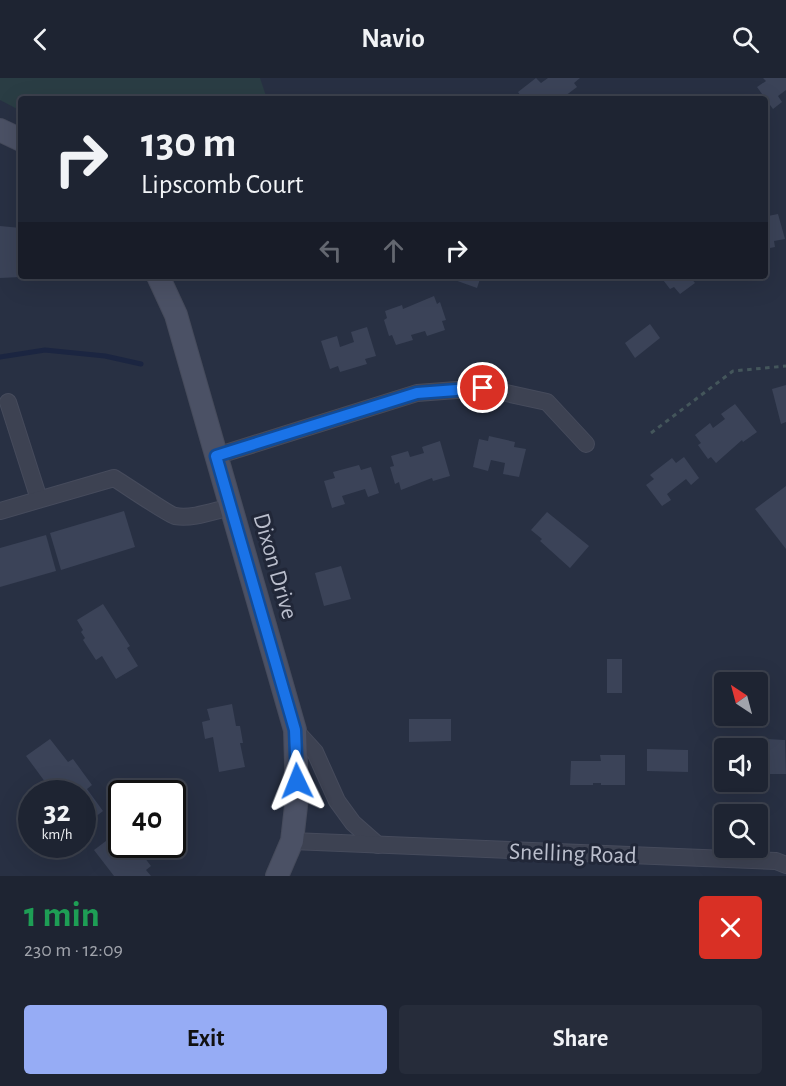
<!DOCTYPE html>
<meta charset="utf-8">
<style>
:root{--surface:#1e2432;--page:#262c3a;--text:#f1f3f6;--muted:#a1a4ac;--line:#3c414d;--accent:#96acf5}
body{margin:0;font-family:"Alegreya Sans",sans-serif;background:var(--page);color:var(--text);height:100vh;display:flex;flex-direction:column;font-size:22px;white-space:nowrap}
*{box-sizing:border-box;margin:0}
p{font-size:20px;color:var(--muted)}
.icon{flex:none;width:33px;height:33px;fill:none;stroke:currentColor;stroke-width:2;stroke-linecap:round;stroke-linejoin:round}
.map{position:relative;height:798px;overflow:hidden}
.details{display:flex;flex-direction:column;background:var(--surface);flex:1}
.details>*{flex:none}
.guide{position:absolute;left:18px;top:18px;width:750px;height:183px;border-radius:6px;box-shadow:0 6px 24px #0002,0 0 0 2px var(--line);background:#1e2432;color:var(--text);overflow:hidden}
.needle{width:39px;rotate:324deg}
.controls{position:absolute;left:714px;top:594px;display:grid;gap:12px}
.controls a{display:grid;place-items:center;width:54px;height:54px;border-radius:6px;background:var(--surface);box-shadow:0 6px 24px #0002,0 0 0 2px var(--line);font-size:30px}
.speed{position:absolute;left:18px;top:702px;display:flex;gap:12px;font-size:30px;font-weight:700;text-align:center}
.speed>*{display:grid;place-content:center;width:78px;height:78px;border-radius:50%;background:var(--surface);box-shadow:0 6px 24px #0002,0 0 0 2px var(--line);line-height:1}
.speed small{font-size:15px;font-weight:400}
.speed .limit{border:3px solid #111;border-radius:9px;background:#fff;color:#111}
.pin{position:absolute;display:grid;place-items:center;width:51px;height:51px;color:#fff;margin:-26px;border:3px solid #fff;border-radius:50%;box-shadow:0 2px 6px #0007}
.me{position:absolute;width:66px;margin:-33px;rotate:358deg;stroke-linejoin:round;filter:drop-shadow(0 0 4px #0008)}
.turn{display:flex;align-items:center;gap:21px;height:126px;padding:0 24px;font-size:27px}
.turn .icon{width:78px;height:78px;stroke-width:2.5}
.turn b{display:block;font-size:42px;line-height:51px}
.lanes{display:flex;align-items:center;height:57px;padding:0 24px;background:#0003;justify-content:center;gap:30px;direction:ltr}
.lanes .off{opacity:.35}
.round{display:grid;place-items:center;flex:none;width:63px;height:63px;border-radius:6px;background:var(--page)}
.headline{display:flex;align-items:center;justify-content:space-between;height:102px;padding:0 24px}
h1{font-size:36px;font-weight:600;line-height:45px;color:#1e9e55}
.button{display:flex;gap:12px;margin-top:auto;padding:12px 24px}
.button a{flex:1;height:69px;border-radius:6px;background:var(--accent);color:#111;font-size:24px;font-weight:600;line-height:69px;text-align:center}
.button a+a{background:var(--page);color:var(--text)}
header{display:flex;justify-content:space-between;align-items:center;height:78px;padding:0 24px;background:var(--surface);font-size:27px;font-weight:600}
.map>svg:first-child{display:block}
.green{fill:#2a3d44}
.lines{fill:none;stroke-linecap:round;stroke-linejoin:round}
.stream{stroke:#1b2541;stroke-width:5}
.building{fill:#3b4358}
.street-casing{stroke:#464b5c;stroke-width:18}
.secondary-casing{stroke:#464b5c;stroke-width:24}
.path{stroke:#44565b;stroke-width:3;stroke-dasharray:4.5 4.5;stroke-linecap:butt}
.street{stroke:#3d4252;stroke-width:16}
.secondary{stroke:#4b5165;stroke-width:22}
.route-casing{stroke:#114b97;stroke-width:15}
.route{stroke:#1a73e8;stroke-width:10}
.labels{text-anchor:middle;stroke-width:6;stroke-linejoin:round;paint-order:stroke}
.street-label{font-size:24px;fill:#babecc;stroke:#212738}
</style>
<header><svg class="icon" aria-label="back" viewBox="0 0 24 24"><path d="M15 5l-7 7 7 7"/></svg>Navio<svg class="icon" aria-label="search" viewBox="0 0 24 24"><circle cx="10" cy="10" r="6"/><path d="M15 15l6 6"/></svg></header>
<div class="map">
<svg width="786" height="798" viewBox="0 0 786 798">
<rect width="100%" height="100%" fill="#283043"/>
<path class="green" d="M0 0H260L267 21H21V33L0 22Z"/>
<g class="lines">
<path class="stream" d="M0 279 45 272 105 278 141 286"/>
</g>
<g class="building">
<path d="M536 0 541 5 548 0H580L574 5 577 9 561 21H523L518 14Z"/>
<path d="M763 0H786V12L778 18 782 24 773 31 757 9 766 3Z"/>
<path d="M778 136 785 161 774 163 775 169 765 171V146L770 145 768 138Z"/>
<path d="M0 148 21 150V199L0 200Z"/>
<path d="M24 198H82V202L24 201Z"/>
<path d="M449 198H485L484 202 480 201 477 210 449 200Z"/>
<path d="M660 198H694L691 200 695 205 680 216 674 209 670 211Z"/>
<path d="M434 218 437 226 440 224 446 242 442 243 445 252 427 258 425 253 411 257 413 262 396 267 392 257 389 258 384 242 387 240 385 233 402 227 403 231Z"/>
<path d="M650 246 660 260 635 280 625 265Z"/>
<path d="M367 249 376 278 365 281 367 286 340 294 338 288 330 291 321 263 337 258 340 269 354 264 351 254Z"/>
<path d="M786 307V344L781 346 772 311Z"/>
<path d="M735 326 757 354 743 364 742 362 716 385 711 379 708 381 698 367 701 365 695 357 710 345 713 350 725 341 721 336Z"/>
<path d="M489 358 515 364 514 369 526 371 519 399 503 396 505 385 491 382 488 393 473 389 479 361 488 363Z"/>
<path d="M440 363 450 398 433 403 432 400 401 412 399 404 395 406 390 389 394 388 391 378 408 373 410 379 424 375 422 369Z"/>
<path d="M684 379 699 400 691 407 686 401 667 416 671 422 662 428 646 407 654 401 650 397 672 380 676 385Z"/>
<path d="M359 387 361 392 371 389 379 415 368 419 365 411 342 418 345 426 332 430 324 403 335 400 333 394Z"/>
<path d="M786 408V471L755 431Z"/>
<path d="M124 433 135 469 61 492 50 455Z"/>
<path d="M547 434 589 468 570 490 540 463 542 461 531 452Z"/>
<path d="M46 457 56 493 0 509V470Z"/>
<path d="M341 488 351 521 324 528 315 495Z"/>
<path d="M103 526 130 568 127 570 138 588 116 601 102 578 96 582 83 562 85 560 81 554 83 552 77 542Z"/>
<rect x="607" y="581" width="15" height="34"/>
<path d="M232 626 236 648H240L243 665H240L245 689 219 694 213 659 205 661 202 644 210 642 207 631Z"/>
<path d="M409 641H451V663L409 664Z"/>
<path d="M50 661 68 684 73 681 92 707 87 711 103 733 82 749V716H54L26 678Z"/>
<path d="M766 661 785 662 786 696H758V672H766Z"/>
<path d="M647 671 688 672V694L647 693Z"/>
<path d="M600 677H625V707H601V705H593V707H570L571 683H601Z"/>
<path d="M118 754 122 758V766H134L151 788 146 792 151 798H114L94 772Z"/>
</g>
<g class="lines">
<defs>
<g id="street">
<path d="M8 324 39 421"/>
<path d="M216 378 417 315 483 310 547 324 586 366"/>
<path d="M0 433 114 400C124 406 169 437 175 438 193 441 213 433 231 429"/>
<path d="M295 652 315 674 337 723 353 745 378 767"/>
<path d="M292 763 776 783 786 787"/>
</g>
<g id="secondary">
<path d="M0 52 21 62"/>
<path d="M158 198 176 237 295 652 297 719 292 763 277 798"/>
</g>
</defs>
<use href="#street" class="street-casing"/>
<use href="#secondary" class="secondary-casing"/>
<path class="path" d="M651 355 733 293 786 288"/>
<use href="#street" class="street"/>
<use href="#secondary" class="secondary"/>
</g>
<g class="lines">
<defs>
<path id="route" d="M297 703 295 652 216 378 417 315 483 310"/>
</defs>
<use href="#route" class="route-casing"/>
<use href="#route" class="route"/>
</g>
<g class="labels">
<g class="street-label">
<text transform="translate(276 488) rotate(74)" y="8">Dixon Drive</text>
<text transform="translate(573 775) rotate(2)" y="8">Snelling Road</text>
</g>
</g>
</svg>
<div class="controls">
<a><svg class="needle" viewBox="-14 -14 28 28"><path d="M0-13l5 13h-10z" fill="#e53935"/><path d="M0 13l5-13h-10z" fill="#a1a4ac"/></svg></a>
<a><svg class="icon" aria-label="sound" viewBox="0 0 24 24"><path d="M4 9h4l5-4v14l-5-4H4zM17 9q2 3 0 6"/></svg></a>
<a><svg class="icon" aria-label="search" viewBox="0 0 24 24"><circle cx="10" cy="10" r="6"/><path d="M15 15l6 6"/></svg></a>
</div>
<div class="speed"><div>32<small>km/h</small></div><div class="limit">40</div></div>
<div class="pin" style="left:483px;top:310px;background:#d93025"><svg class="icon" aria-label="arrive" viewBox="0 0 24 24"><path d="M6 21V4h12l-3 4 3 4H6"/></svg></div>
<svg class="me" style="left:297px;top:703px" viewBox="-20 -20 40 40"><path d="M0-17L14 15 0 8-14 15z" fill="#1a73e8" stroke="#fff" stroke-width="4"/></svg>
<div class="guide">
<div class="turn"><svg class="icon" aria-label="right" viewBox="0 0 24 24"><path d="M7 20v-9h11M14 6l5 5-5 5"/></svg><div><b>130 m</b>Lipscomb Court</div></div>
<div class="lanes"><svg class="icon off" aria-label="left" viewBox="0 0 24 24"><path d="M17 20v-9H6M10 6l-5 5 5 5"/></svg><svg class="icon off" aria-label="ahead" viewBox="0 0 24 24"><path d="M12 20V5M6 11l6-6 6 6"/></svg><svg class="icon" aria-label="right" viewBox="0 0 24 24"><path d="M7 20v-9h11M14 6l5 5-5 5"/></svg></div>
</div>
</div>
<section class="details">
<div class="headline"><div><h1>1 min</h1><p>230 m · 12:09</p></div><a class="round" style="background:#d93025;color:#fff"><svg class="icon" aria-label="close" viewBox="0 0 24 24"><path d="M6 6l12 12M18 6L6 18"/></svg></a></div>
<div class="button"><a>Exit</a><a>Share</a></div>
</section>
